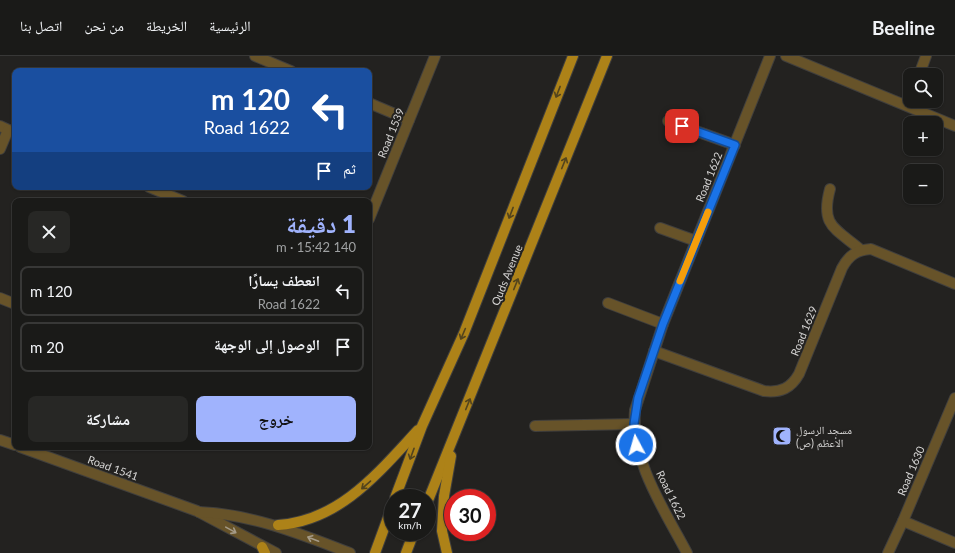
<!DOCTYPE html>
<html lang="ar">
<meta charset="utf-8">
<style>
:root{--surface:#1a1a18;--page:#272725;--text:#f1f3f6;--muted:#9fa1a2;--line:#383837;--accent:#a0b3fd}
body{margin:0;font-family:Lato,"Noto Naskh Arabic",sans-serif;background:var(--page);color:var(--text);direction:rtl;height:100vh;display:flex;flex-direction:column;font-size:15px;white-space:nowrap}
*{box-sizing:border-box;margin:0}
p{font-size:13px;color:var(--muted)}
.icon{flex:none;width:22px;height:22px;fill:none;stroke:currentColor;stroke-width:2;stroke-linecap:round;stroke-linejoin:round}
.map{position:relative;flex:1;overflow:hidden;direction:ltr}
.sheet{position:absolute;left:12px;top:142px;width:360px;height:252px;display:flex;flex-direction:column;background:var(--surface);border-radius:8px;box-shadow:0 1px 3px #0004,0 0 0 1px var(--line);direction:rtl}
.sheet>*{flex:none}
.guide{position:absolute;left:12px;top:12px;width:360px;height:122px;border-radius:8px;box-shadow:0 1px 3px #0004,0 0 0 1px var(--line);direction:rtl;background:#1a4fa0;color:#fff;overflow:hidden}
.buttons{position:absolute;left:903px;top:12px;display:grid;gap:8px}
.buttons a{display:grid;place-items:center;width:40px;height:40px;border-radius:8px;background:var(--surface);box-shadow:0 1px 3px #0004,0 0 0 1px var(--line);font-size:20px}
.speed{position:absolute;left:384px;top:433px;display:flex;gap:8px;font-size:20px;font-weight:700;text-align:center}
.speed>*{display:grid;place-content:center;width:52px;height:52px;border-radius:50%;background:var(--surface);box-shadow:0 1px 3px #0004,0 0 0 1px var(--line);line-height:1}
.speed small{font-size:10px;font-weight:400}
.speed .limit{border:6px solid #d22;background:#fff;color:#111}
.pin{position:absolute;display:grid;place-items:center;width:34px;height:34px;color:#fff;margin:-17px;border-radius:8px;box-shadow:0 2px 6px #0006}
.me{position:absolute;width:44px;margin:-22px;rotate:354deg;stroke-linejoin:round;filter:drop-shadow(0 0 3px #0008)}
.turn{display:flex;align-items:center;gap:14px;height:84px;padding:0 16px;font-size:18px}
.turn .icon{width:52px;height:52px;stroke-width:2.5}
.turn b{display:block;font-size:28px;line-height:34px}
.then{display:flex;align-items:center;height:38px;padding:0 16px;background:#0003;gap:8px;font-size:15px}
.round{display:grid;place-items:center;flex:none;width:42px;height:42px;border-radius:8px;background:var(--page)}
.headline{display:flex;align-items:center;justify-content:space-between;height:68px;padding:0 16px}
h1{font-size:24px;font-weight:800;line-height:30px;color:var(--accent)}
.primary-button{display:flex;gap:8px;margin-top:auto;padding:8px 16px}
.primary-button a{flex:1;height:46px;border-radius:8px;background:var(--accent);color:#111;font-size:16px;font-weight:800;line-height:46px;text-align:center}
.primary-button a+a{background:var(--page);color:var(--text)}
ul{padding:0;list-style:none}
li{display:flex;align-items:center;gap:12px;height:50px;margin:0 8px 6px;padding:0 8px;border:2px solid var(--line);border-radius:8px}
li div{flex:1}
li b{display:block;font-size:15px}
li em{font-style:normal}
header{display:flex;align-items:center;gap:24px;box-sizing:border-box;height:56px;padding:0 20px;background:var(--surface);border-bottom:1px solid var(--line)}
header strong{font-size:19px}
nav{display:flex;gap:22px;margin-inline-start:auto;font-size:14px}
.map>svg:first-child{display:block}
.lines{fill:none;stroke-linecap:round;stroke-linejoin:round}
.minor-casing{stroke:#403f3d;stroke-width:12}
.major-casing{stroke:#403f3d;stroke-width:12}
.minor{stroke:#675329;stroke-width:10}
.major{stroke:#ad8218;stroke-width:10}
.oneway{stroke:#53441d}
.oneway2{stroke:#a49a87}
.route-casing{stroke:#114b97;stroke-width:10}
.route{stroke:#1a73e8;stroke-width:7}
.slow{stroke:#f59e0b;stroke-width:7}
.labels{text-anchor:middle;stroke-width:4;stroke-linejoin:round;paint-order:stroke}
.street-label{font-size:11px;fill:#d6d5d4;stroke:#232220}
.poi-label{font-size:11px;fill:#d6d5d4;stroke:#232220;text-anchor:start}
</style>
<header>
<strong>Beeline</strong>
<nav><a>الرئيسية</a><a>الخريطة</a><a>من نحن</a><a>اتصل بنا</a></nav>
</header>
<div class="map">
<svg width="955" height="497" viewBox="0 0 955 497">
<rect width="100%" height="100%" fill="#232220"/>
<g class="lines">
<defs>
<g id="minor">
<path d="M255 0 291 15"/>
<path d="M786 0 955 70"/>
<path d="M919 19 926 0"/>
<path d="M369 47 409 64"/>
<path d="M668 65 735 89"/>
<path d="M0 70 15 77"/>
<path d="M0 93 8 74"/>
<path d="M149 131 183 145"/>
<path d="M830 133C820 170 835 172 861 194"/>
<path d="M369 163 435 0"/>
<path d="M660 172 696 185"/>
<path d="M0 242 15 248"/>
<path d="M608 247 663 268"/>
<path d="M654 295 764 335C781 337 791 332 799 318L842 212C849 199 857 194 871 193L955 228"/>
<path d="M535 370 634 368"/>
<path d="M0 384 15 389"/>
<path d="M20 391 197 455 276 497"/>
<path d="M199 456C252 458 300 478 350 497"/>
<path d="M903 465 955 487"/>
<path d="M687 497C664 453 631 406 635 354L663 268 770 0"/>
<path d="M888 497 903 465 955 342"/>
</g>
<g id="major">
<path d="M395 442 422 370 464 277 573 0"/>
<path d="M427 447 607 0"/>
<path d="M278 469C340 465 379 416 418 374"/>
<path d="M262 491 265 497"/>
<path d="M375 497 393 448"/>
<path d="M406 497 414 476"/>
<path d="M447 497 442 475 444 440 451 400"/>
</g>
</defs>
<use href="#minor" class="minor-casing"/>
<use href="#major" class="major-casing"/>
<use href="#minor" class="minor"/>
<use href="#major" class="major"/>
</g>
<defs><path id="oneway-shaft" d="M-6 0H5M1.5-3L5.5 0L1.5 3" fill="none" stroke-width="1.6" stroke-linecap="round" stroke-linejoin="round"/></defs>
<g class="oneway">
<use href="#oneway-shaft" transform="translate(558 36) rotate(111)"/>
<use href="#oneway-shaft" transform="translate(564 107) rotate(-68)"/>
<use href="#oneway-shaft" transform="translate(511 157) rotate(111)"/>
<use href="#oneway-shaft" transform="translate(516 228) rotate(-68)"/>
<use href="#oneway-shaft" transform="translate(463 278) rotate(113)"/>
<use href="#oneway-shaft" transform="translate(468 348) rotate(-68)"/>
<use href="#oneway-shaft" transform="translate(412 398) rotate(110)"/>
<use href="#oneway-shaft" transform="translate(366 429) rotate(139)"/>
</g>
<g class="oneway2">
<use href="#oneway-shaft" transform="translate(231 474) rotate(29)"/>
<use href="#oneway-shaft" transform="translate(313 483) rotate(-159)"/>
</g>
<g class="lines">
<defs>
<path id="route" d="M636 389 634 368 638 342 663 268 735 89 682 70"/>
</defs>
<use href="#route" class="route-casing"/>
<use href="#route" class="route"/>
<path class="slow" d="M680 225 708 156"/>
</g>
<defs>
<symbol id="mosque-square" viewBox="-11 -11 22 22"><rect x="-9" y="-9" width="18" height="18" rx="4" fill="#a0b3fd" stroke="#232220"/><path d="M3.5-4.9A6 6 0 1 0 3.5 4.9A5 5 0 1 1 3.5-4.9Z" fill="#111"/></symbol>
</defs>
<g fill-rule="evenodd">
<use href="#mosque-square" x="771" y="369" width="22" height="22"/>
</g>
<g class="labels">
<g class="street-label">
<text transform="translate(391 77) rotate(-68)" y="4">Road 1539</text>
<text transform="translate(709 121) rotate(-68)" y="4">Road 1622</text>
<text transform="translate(507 219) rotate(-68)" y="4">Quds Avenue</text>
<text transform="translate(804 275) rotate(-68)" y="4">Road 1629</text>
<text transform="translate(113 412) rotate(20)" y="4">Road 1541</text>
<text transform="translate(911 415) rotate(-67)" y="4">Road 1630</text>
<text transform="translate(671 439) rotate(64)" y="4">Road 1622</text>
</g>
<g class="poi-label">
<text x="796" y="378">مسجد الرسول<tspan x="796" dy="13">الأعظم (ص)</tspan></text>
</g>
</g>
</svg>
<div class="buttons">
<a><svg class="icon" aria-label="search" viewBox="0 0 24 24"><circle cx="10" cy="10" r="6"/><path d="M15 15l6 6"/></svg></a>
<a>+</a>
<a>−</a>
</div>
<div class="speed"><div>27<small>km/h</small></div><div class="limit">30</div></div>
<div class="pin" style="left:682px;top:70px;background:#d93025"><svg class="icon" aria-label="arrive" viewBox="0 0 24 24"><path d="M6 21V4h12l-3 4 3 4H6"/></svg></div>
<svg class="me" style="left:636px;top:389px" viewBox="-20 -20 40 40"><circle r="17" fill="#1a73e8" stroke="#fff" stroke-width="3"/><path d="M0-11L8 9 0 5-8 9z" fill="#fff"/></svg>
<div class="guide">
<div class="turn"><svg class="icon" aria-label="left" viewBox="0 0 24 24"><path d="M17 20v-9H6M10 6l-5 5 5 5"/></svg><div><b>120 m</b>Road 1622</div></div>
<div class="then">ثم<svg class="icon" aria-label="arrive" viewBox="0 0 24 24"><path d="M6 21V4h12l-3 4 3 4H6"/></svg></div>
</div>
<section class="sheet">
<div class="headline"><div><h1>1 دقيقة</h1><p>140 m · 15:42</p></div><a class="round"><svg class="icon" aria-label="close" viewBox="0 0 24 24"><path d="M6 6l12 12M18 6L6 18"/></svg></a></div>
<ul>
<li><svg class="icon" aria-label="left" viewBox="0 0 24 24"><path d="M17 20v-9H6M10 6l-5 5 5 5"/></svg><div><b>انعطف يسارًا</b><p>Road 1622</p></div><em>120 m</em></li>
<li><svg class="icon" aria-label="arrive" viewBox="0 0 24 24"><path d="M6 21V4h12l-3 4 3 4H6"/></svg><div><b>الوصول إلى الوجهة</b></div><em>20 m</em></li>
</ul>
<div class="primary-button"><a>خروج</a><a>مشاركة</a></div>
</section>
</div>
